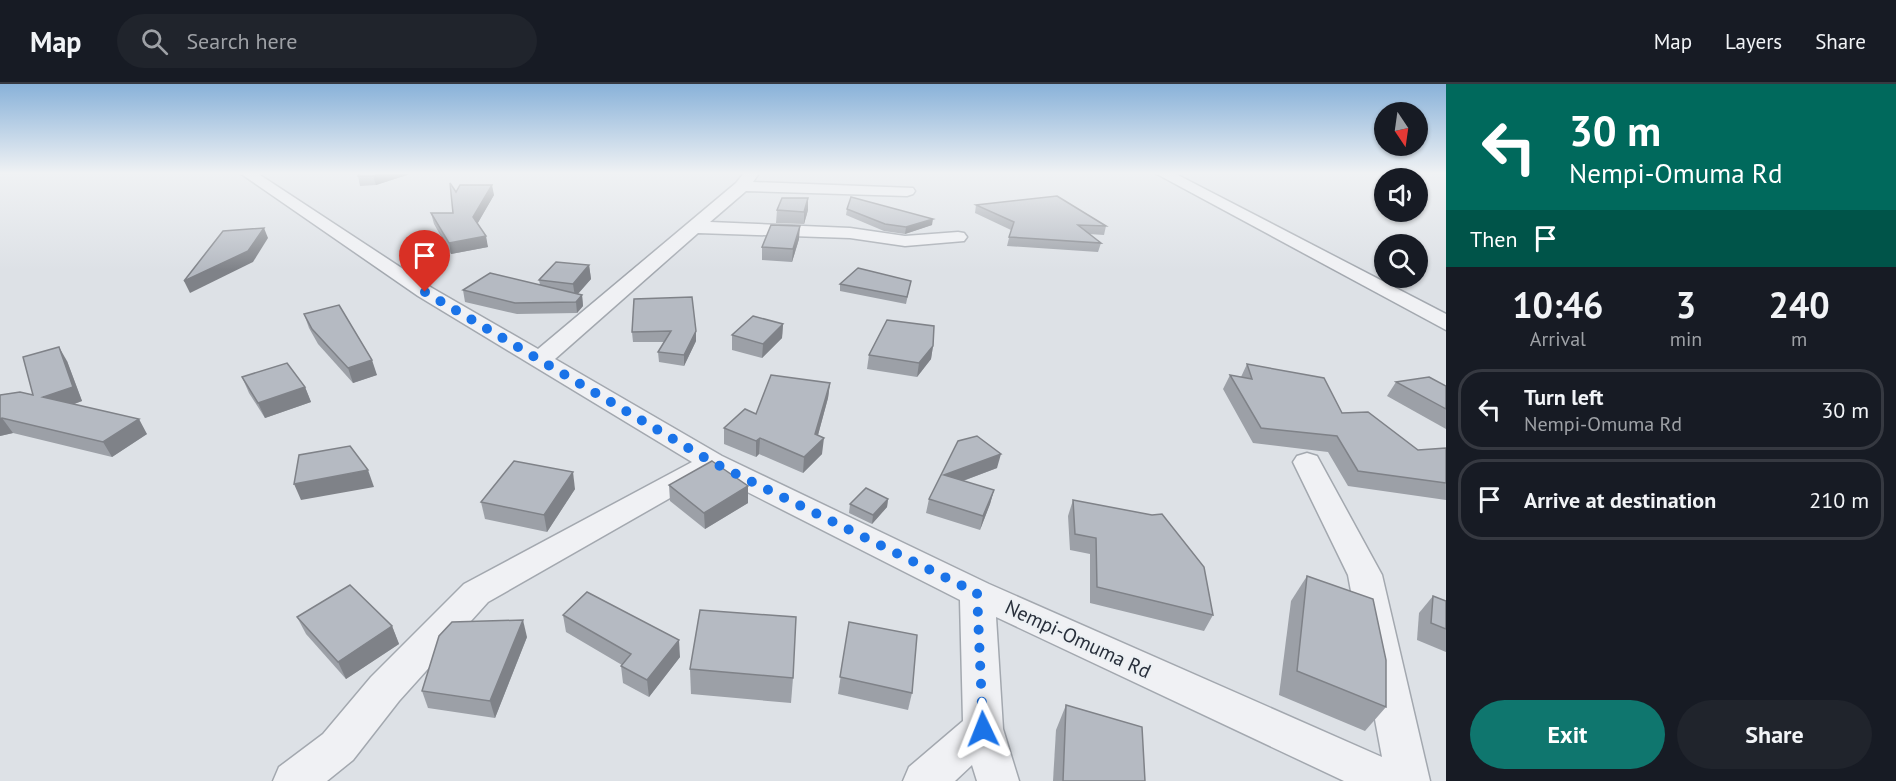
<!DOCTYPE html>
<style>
:root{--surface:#171b24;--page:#20242c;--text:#f1f3f6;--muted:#9ea1a6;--line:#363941;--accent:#0f766e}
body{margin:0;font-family:"PT Sans",sans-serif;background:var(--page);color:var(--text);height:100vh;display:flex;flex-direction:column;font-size:22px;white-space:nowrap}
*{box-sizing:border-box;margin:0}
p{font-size:20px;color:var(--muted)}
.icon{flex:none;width:33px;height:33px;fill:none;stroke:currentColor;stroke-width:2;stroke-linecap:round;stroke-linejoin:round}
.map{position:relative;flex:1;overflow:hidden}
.details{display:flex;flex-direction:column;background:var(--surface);width:450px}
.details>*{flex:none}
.guide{background:#00695c;color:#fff;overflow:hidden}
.needle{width:39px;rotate:167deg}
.controls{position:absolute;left:1374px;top:18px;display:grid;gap:12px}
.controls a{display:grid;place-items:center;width:54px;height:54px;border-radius:50%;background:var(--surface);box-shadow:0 2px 4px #0004;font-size:30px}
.pin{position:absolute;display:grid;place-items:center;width:51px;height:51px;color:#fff;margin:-62px -26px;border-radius:50% 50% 50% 0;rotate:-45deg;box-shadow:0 0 6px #0007}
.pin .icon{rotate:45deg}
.me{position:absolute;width:66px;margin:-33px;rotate:358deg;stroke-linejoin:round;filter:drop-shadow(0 0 4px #0008)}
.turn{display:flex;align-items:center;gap:21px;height:126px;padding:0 24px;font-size:27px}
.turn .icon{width:78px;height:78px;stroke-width:2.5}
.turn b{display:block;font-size:42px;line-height:51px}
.then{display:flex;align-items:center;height:57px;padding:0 24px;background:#0003;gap:12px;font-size:22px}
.eta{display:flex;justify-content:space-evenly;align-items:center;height:102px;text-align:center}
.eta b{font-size:36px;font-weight:800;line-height:42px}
.button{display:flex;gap:12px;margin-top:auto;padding:12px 24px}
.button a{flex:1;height:69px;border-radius:36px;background:var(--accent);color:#fff;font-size:24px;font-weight:800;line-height:69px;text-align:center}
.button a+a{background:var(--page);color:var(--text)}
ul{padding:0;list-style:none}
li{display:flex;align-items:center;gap:18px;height:81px;margin:0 12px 9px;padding:0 12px;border:3px solid var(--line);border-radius:24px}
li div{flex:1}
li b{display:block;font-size:22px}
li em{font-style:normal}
header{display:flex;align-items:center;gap:36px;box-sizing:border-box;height:84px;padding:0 30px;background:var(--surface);border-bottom:2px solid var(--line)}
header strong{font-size:28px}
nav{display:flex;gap:33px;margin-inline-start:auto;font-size:21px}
.search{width:420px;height:54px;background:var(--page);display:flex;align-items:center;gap:15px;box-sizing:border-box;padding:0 21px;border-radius:33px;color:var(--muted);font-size:22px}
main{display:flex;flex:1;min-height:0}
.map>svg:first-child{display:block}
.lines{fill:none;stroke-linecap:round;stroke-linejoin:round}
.minor-casing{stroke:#a3a8af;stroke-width:3}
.minor{fill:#f0f1f4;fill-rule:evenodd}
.wall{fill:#9ca0a7}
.shaded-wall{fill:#7f8288}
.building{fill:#b5bac2;stroke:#7f8288;stroke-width:1.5}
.route{stroke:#1a73e8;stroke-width:10;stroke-dasharray:0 18}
.labels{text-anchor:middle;stroke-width:4.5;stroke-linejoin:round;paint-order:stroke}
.street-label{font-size:20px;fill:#282f3b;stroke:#ecf0f3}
</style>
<header>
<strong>Map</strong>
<div class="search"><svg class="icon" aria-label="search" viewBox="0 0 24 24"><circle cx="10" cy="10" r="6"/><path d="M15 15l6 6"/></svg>Search here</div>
<nav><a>Map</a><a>Layers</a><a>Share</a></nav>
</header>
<main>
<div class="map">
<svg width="1446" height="697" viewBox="0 0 1446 697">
<rect width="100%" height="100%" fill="#dde1e6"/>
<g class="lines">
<defs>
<g id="minor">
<path d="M240 89H257L432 204 538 265 736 99 744 89H759L753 98 913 104 915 107 913 110 907 112 746 107 710 138 850 144 905 152 958 148 964 149 967 153 964 157 905 162 850 154 698 149 555 275 722 372 989 500 1382 673 1348 491 1293 378 1297 372 1307 369 1317 372 1382 491 1430 697H1344L996 533 1003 645 1019 697H977L972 681 955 697H903L909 683 963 637 960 516 712 390 488 518 399 617 353 676 327 697H273L279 683 323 650 371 593 464 500 692 378 418 212Z"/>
<path d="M1155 89H1174L1446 230V246Z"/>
</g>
</defs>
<use href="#minor" class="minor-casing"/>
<use href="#minor" class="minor"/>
</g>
<g class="wall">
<path d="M413 89 376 101 360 102 358 92Z"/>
<path d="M690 89H716L715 90Z"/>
<path d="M456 108 494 111 477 140 488 163 451 170 434 140 431 129H453Z"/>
<path d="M976 121 1106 142 1104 151 1089 150 1101 159 1098 168 1007 162 1011 146 975 129Z"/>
<path d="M847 125 932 141 905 150 884 147 846 131Z"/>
<path d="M777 126H808L804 140 776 139Z"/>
<path d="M799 155 792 178 762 176V163Z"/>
<path d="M589 181 591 195 578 210 582 211 583 222 577 229 517 230 465 218 463 206 540 201 539 196Z"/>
<path d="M911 197 906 220 840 207V200Z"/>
<path d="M634 215 696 257 684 282 659 278 658 268 664 258H633L632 248Z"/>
<path d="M304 230 377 291 353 299 318 260 309 244Z"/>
<path d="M783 240 782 254 762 274 732 266V251Z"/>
<path d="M933 262 931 275 917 293 867 285 869 271Z"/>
<path d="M67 277 82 317 74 320 147 350 112 373 13 349 0 352V311H33Z"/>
<path d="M1247 280 1342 329 1418 366 1446 364V416L1348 402 1328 368 1253 359 1223 305 1230 291 1241 293Z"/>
<path d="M242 293 305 303 311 318 265 334 249 309Z"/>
<path d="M1396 298 1446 302V345L1387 312Z"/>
<path d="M830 299 828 314 818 351 822 370 803 389 759 370 756 373 724 360V344Z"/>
<path d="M958 357 997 384 963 397 994 406 990 420 980 446 926 429 929 415Z"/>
<path d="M669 401 748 419 705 445 670 417Z"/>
<path d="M575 405 547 448 485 435 481 418Z"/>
<path d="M888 415 887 423 872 440 849 429 850 420Z"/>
<path d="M1073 416 1213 531 1204 547 1090 519V470L1070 466 1068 432Z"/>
<path d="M1307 492 1386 623 1365 647 1279 611 1291 517Z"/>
<path d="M1433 512 1446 517V568L1417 556 1419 529Z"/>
<path d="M563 531 680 573 649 613 623 599 621 582 622 581 566 548Z"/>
<path d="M297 533 392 542 399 560 346 595 306 550Z"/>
<path d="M849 538 912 609 908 626 838 610Z"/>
<path d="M527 553 495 634 428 624 422 607Z"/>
<path d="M690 585 793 594 791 619 691 610Z"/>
<path d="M1066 621 1145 697H1053L1056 646Z"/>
</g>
<g class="shaded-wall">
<path d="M384 89H413L376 101 373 92Z"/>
<path d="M492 101 494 111 475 144 473 133Z"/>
<path d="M808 114V126L804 140V128Z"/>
<path d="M933 135 932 141 905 150 906 143Z"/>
<path d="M800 142 799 155 792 178 793 165Z"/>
<path d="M264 144 268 154 253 178 190 209 184 197Z"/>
<path d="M486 152 488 163 451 170 449 159Z"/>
<path d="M589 181 591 195 575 213 573 200Z"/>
<path d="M582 211 583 222 577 229 576 218Z"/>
<path d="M783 240 782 254 762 274 763 260Z"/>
<path d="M696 247V257L684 282V271Z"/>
<path d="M933 262 931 275 917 293 919 279Z"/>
<path d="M59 263 67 277 82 317 52 328 43 313Z"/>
<path d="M372 276 377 291 353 299 348 284Z"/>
<path d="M830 299 828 314 815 362 824 354 822 370 803 389 804 373 815 350Z"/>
<path d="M305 303 311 318 265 334 258 319Z"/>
<path d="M2 334 13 349 0 352V335Z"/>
<path d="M139 335 147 350 112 373 103 358Z"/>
<path d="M760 354 759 370 756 373V357Z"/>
<path d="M1001 370 997 384 941 405 944 391Z"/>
<path d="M368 386 374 403 301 416 294 400Z"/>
<path d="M573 388 575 405 547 448 544 431Z"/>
<path d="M748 402V419L705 445 704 429Z"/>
<path d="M994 406 990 420 980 446 983 432Z"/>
<path d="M888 415 887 423 872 440 873 431Z"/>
<path d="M523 536 527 553 495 634 490 617Z"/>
<path d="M392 542 399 560 346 595 338 578Z"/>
<path d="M679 556 680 573 649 613 647 596Z"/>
</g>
<g class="building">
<path d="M359 89H384L373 92H358Z"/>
<path d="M450 99 456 108 460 101H492L473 133 486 152 449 159 431 129H453Z"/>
<path d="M1057 112 1106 142 1078 141 1101 159 1009 153 1014 138 976 121Z"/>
<path d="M851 113 933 135 906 143 885 140 847 125Z"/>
<path d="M782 114H808L804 128 777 126Z"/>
<path d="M771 141 800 142 793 165 762 163Z"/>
<path d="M264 144 248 167 184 197 223 147Z"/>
<path d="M556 178 589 181 573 200 539 196Z"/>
<path d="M858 184 911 197 907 213 840 200Z"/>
<path d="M490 189 582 211 576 218 515 219 463 206Z"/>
<path d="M692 213 696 247 684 271 658 268 671 247 632 248 634 215Z"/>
<path d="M339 221 372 276 348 284 312 245 304 230Z"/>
<path d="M753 232 783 240 763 260 732 251Z"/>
<path d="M887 236 934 242 933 262 919 279 869 271Z"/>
<path d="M59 263 73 303 43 313 139 335 103 358 2 334 0 335V311L20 308 33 311 23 273Z"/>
<path d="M287 279 305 303 258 319 242 293Z"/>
<path d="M1247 280 1324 294 1342 329 1368 328 1418 366 1446 364V399L1358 387 1337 352 1261 344 1230 291 1252 295Z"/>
<path d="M771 291 830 299 815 350 824 354 804 373 760 354 756 357 724 344 745 325 756 330Z"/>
<path d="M1429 293 1446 302V325L1396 298Z"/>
<path d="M977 352 1001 370 944 391 994 406 983 432 929 415 958 357Z"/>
<path d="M350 362 368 386 294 400 299 371Z"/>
<path d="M514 377 573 388 544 431 481 418Z"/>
<path d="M712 377 748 402 704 429 669 401Z"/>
<path d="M866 404 888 415 873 431 850 420Z"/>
<path d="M1073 416 1152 431 1162 430 1204 483 1213 531 1097 503 1096 454 1075 450Z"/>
<path d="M1307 492 1373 515 1386 576V623L1297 587Z"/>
<path d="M350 501 392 542 338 578 297 533Z"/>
<path d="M587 508 679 556 647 596 621 582 631 570 563 531Z"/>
<path d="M1433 512 1446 517V545L1431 539Z"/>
<path d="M700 526 796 533 793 594 690 585Z"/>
<path d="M523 536 490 617 422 607 439 552 452 538Z"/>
<path d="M849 538 917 551 912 609 840 593Z"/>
<path d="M1066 621 1142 643 1145 697H1063Z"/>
</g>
<linearGradient id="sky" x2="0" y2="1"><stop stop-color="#89b2d9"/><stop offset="0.48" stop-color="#f0f2f4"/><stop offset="1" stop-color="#f0f2f4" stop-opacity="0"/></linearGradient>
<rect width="1446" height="186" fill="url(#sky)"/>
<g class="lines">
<path class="route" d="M425 208 712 378 977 509 983 645"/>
</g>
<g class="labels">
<g class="street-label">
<text transform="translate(1078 555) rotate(25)" y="7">Nempi-Omuma Rd</text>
</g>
</g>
</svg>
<div class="controls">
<a><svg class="needle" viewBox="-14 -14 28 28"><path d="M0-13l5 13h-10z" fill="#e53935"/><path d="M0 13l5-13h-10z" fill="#9ea1a6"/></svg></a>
<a><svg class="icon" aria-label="sound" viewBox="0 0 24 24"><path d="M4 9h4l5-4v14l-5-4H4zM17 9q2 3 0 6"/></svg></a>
<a><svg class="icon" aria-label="search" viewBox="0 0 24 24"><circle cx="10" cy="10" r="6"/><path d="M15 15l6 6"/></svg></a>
</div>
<div class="pin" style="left:425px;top:208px;background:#d93025"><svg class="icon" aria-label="arrive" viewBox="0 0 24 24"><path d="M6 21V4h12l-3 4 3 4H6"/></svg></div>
<svg class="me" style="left:983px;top:645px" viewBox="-20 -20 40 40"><path d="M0-17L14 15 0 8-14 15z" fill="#1a73e8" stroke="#fff" stroke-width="4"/></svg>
</div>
<section class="details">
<div class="guide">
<div class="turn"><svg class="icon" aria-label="left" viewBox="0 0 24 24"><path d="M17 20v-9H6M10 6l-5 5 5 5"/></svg><div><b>30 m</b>Nempi-Omuma Rd</div></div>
<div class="then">Then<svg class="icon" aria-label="arrive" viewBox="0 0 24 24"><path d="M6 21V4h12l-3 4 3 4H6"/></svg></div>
</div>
<div class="eta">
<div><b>10:46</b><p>Arrival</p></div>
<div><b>3</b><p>min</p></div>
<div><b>240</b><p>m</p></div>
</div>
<ul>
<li><svg class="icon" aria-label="left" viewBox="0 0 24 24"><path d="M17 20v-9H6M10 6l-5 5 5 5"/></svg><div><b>Turn left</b><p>Nempi-Omuma Rd</p></div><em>30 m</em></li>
<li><svg class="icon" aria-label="arrive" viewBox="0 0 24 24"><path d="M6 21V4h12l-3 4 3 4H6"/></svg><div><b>Arrive at destination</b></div><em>210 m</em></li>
</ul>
<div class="button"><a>Exit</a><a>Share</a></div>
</section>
</main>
